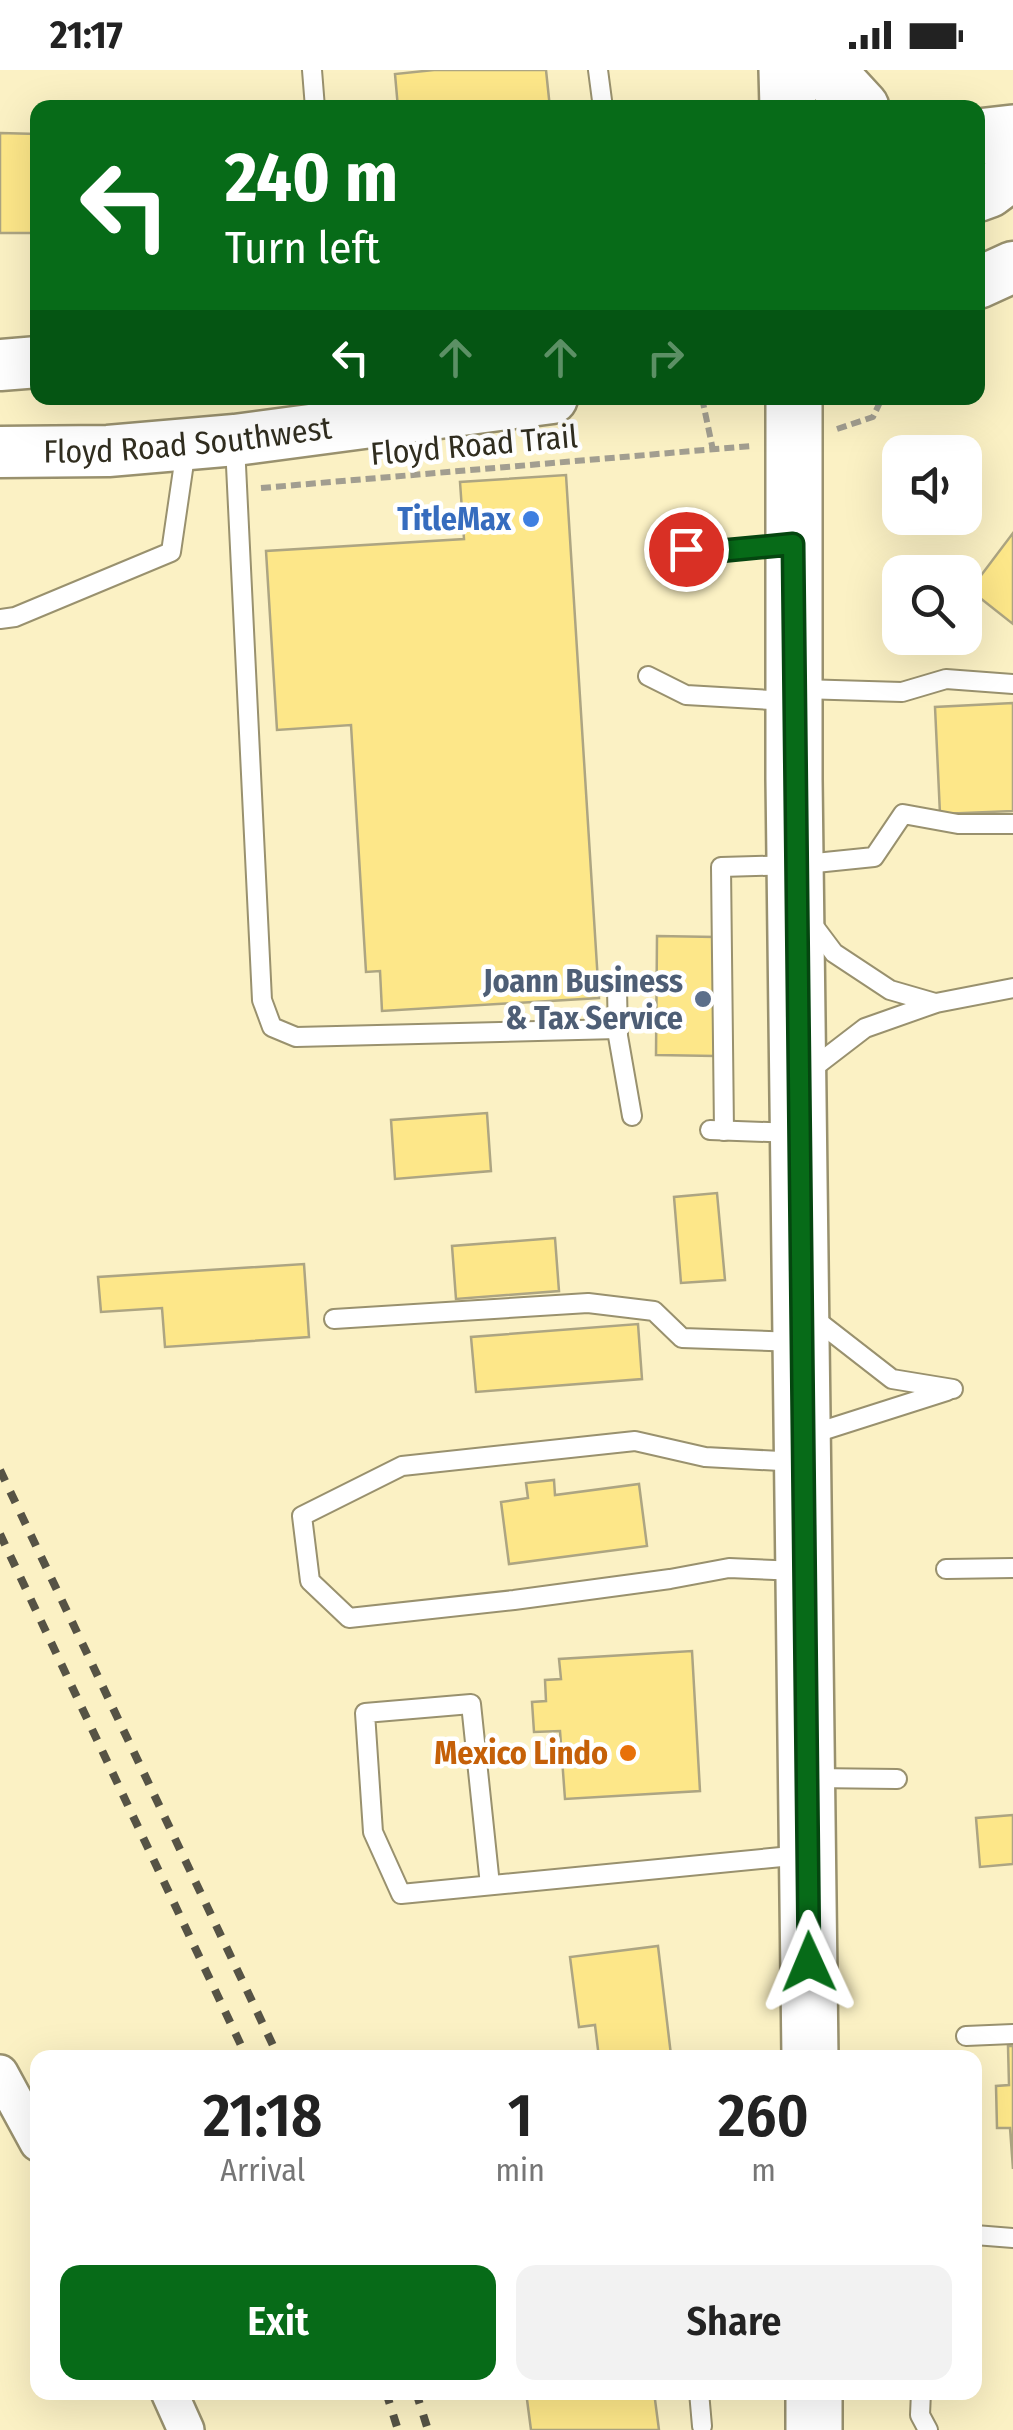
<!DOCTYPE html>
<style>
:root{--surface:#fff;--page:#f2f2f2;--text:#222;--muted:#767676;--accent:#076b18}
body{margin:0;font-family:"Fira Sans Condensed",sans-serif;background:var(--page);color:var(--text);height:100vh;display:flex;flex-direction:column;font-size:38px;white-space:nowrap}
*{box-sizing:border-box;margin:0}
p{font-size:32px;color:var(--muted)}
.icon{flex:none;width:55px;height:55px;fill:none;stroke:currentColor;stroke-width:2;stroke-linecap:round;stroke-linejoin:round}
.map{position:relative;flex:1;overflow:hidden}
.side{position:absolute;left:30px;top:1980px;width:952px;height:350px;display:flex;flex-direction:column;background:var(--surface);border-radius:20px;box-shadow:0 10px 40px #0002}
.side>*{flex:none}
.hud{position:absolute;left:30px;top:30px;width:955px;height:305px;border-radius:20px;box-shadow:0 10px 40px #0002;background:#076b18;color:#fff;overflow:hidden}
.controls{position:absolute;left:882px;top:365px;display:grid;gap:20px}
.controls a{display:grid;place-items:center;width:100px;height:100px;border-radius:20px;background:var(--surface);box-shadow:0 10px 40px #0002;font-size:50px}
.pin{position:absolute;display:grid;place-items:center;width:85px;height:85px;color:#fff;margin:-42px;border:5px solid #fff;border-radius:50%;box-shadow:0 2px 10px #0007}
.me{position:absolute;width:110px;margin:-55px;rotate:359deg;stroke-linejoin:round;filter:drop-shadow(0 0 8px #0008)}
.turn{display:flex;align-items:center;gap:35px;height:210px;padding:0 30px;font-size:45px}
.turn .icon{width:130px;height:130px;stroke-width:2.5}
.turn b{display:block;font-size:70px;line-height:85px}
.lanes{display:flex;align-items:center;height:95px;padding:0 30px;background:#0003;justify-content:center;gap:50px;direction:ltr}
.lanes .off{opacity:.35}
.eta{display:flex;justify-content:space-evenly;align-items:center;height:170px;text-align:center}
.eta b{font-size:60px;font-weight:600;line-height:70px}
.action{display:flex;gap:20px;margin-top:auto;padding:20px 30px}
.action a{flex:1;height:115px;border-radius:20px;background:var(--accent);color:#fff;font-size:40px;font-weight:600;line-height:115px;text-align:center}
.action a+a{background:var(--page);color:var(--text)}
.status{display:flex;justify-content:space-between;align-items:center;height:70px;padding:0 50px;background:var(--surface);direction:ltr}
.status svg{height:28px;fill:currentColor}
.map>svg:first-child{display:block}
.built{fill:#fbf1c4;fill-rule:evenodd}
.building{fill:#fde789;stroke:#ada582;stroke-width:2.5}
.lines{fill:none;stroke-linecap:round;stroke-linejoin:round}
.service-casing{stroke:#99916e;stroke-width:22}
.minor-casing{stroke:#99916e;stroke-width:40}
.secondary-casing{stroke:#99916e;stroke-width:55}
.primary-casing{stroke:#99916e;stroke-width:60}
.path{stroke:#a29e90;stroke-width:6;stroke-dasharray:10 5;stroke-linecap:butt}
.service{stroke:#fff;stroke-width:18}
.minor{stroke:#fff;stroke-width:35}
.secondary{stroke:#fff;stroke-width:50}
.primary{stroke:#fff;stroke-width:55}
.rail{stroke:#565345;stroke-width:8;stroke-dasharray:12 12;stroke-linecap:butt}
.route-casing{stroke:#054610;stroke-width:25}
.route{stroke:#076b18;stroke-width:18}
.shop-dot{fill:#3f7fe0;stroke:#fff;stroke-width:4}
.service-dot{fill:#5c6f8a;stroke:#fff;stroke-width:4}
.food-dot{fill:#e8710a;stroke:#fff;stroke-width:4}
.labels{text-anchor:middle;stroke-width:9;stroke-linejoin:round;paint-order:stroke}
.street-label{font-size:32px;fill:#312e20;stroke:#fff}
.shop-label{font-size:32px;font-weight:bold;fill:#366cbe;stroke:#fff;text-anchor:end}
.service-label{font-size:32px;font-weight:bold;fill:#4e5e75;stroke:#fff;text-anchor:end}
.food-label{font-size:32px;font-weight:bold;fill:#c56008;stroke:#fff;text-anchor:end}
</style>
<div class="status"><b>21:17</b><svg viewBox="0 0 49 12"><path d="M0 12V9h3v3zM5 12V6h3v6zM10 12V3h3v9zM15 12V0h3v12zM26 1h20v11H26zM47 4h2v5h-2z"/></svg></div>
<div class="map">
<svg width="1013" height="2360" viewBox="0 0 1013 2360">
<rect width="100%" height="100%" fill="#fffbed"/>
<path class="built" d="M0 0H1013V2360H0ZM38 38H978V328H38ZM900 382H965V448H900ZM900 502H965V568H900ZM38 1988H975V2322H38Z"/>
<g class="building">
<path d="M434 0H546L550 38H398L395 4Z"/>
<path d="M0 63 38 64V163H0Z"/>
<path d="M566 405 599 928 382 941 380 901 366 902 351 655 277 660 266 481 464 469 460 412Z"/>
<path d="M1013 463V554L970 520Z"/>
<path d="M1013 633V741L940 744 935 637Z"/>
<path d="M657 866 716 867 715 986 656 985Z"/>
<path d="M487 1043 491 1101 395 1109 391 1050Z"/>
<path d="M717 1123 725 1210 681 1213 674 1127Z"/>
<path d="M555 1168 559 1221 456 1229 452 1176Z"/>
<path d="M304 1194 309 1267 165 1277 162 1238 101 1242 98 1207Z"/>
<path d="M638 1254 642 1309 476 1322 471 1267Z"/>
<path d="M554 1410 555 1425 639 1414 647 1476 509 1494 501 1432 528 1428 526 1413Z"/>
<path d="M692 1581 700 1721 565 1729 560 1661 534 1662 532 1632 546 1631 545 1610 561 1609 559 1589Z"/>
<path d="M1013 1745V1794L980 1797 976 1748Z"/>
<path d="M658 1876 671 1985 599 1988 595 1955 579 1957 570 1887Z"/>
<path d="M1008 1976H1013V2099L1010 2058H997L996 2016 1009 2015Z"/>
<path d="M526 2322H654L659 2360H531Z"/>
</g>
<g class="lines">
<defs>
<g id="service">
<path d="M312 0 315 38"/>
<path d="M598 0 603 38"/>
<path d="M235 375 262 930 272 957 296 967 618 959"/>
<path d="M664 476 709 482 788 475"/>
<path d="M0 549 15 547 171 482 186 379"/>
<path d="M648 606 686 625 788 631"/>
<path d="M801 619 902 622 946 609 1013 614"/>
<path d="M810 851 834 883 890 920 935 933"/>
<path d="M617 919 618 966 632 1046"/>
<path d="M809 1001 865 958 936 933 1013 918"/>
<path d="M710 1060 795 1063"/>
<path d="M724 1061 721 797 796 795 874 787 903 744 958 754H1013"/>
<path d="M811 1246 892 1309 953 1319"/>
<path d="M334 1249 588 1233 654 1241 682 1268 797 1272"/>
<path d="M809 1365 947 1321"/>
<path d="M946 1499 1013 1498"/>
<path d="M799 1501 729 1498 670 1509 514 1530 349 1548 310 1511 302 1446 402 1396 635 1371 705 1387 799 1392"/>
<path d="M813 1708 897 1709"/>
<path d="M490 1815 471 1634 365 1643 373 1762 401 1824 802 1785"/>
<path d="M966 1966 1013 1964"/>
<path d="M975 2165 1013 2168"/>
<path d="M699 2322 702 2356"/>
<path d="M921 2322 920 2345 928 2360"/>
</g>
<g id="minor">
<path d="M0 2003 38 2073"/>
<path d="M169 2322 186 2360"/>
</g>
<g id="secondary">
<path d="M978 126 989 122 1013 104"/>
<path d="M978 213 1013 197"/>
<path d="M0 295 38 292"/>
<path id="s1" d="M0 382 108 381 235 370 552 328"/>
</g>
<g id="primary">
<path d="M787 0 788 38"/>
<path d="M826 0 861 38"/>
<path d="M978 67 1013 63"/>
<path d="M794 328V709L810 1988"/>
<path d="M814 2322V2360"/>
</g>
</defs>
<use href="#service" class="service-casing"/>
<use href="#minor" class="minor-casing"/>
<use href="#secondary" class="secondary-casing"/>
<use href="#primary" class="primary-casing"/>
<g class="path">
<path d="M702 328 713 380"/>
<path d="M837 359 873 347 882 328"/>
<path d="M261 418 751 376"/>
</g>
<use href="#service" class="service"/>
<use href="#minor" class="minor"/>
<use href="#secondary" class="secondary"/>
<use href="#primary" class="primary"/>
<g class="rail">
<path d="M0 1400 279 1988"/>
<path d="M0 1464 247 1988"/>
<path d="M386 2322 398 2360"/>
<path d="M416 2322 428 2360"/>
</g>
</g>
<g class="lines">
<defs>
<path id="route" d="M686 479 709 482 793 474 809 1892"/>
</defs>
<use href="#route" class="route-casing"/>
<use href="#route" class="route"/>
</g>
<circle class="shop-dot" cx="531" cy="449" r="10"/>
<circle class="service-dot" cx="703" cy="929" r="10"/>
<circle class="food-dot" cx="628" cy="1683" r="10"/>
<g class="labels">
<g class="street-label">
<text dy="11" stroke="none"><textPath href="#s1" startOffset="188">Floyd Road Southwest</textPath></text>
<text transform="translate(474 375) rotate(-5)" y="11">Floyd Road Trail</text>
</g>
<g class="shop-label">
<text x="511" y="460">TitleMax</text>
</g>
<g class="service-label">
<text x="683" y="922">Joann Business<tspan x="683" dy="37">&amp; Tax Service</tspan></text>
</g>
<g class="food-label">
<text x="608" y="1694">Mexico Lindo</text>
</g>
</g>
</svg>
<div class="controls">
<a><svg class="icon" aria-label="sound" viewBox="0 0 24 24"><path d="M4 9h4l5-4v14l-5-4H4zM17 9q2 3 0 6"/></svg></a>
<a><svg class="icon" aria-label="search" viewBox="0 0 24 24"><circle cx="10" cy="10" r="6"/><path d="M15 15l6 6"/></svg></a>
</div>
<div class="pin" style="left:686px;top:479px;background:#d93025"><svg class="icon" aria-label="arrive" viewBox="0 0 24 24"><path d="M6 21V4h12l-3 4 3 4H6"/></svg></div>
<svg class="me" style="left:809px;top:1892px" viewBox="-20 -20 40 40"><path d="M0-17L14 15 0 8-14 15z" fill="#076b18" stroke="#fff" stroke-width="4"/></svg>
<div class="hud">
<div class="turn"><svg class="icon" aria-label="left" viewBox="0 0 24 24"><path d="M17 20v-9H6M10 6l-5 5 5 5"/></svg><div><b>240 m</b>Turn left</div></div>
<div class="lanes"><svg class="icon" aria-label="left" viewBox="0 0 24 24"><path d="M17 20v-9H6M10 6l-5 5 5 5"/></svg><svg class="icon off" aria-label="ahead" viewBox="0 0 24 24"><path d="M12 20V5M6 11l6-6 6 6"/></svg><svg class="icon off" aria-label="ahead" viewBox="0 0 24 24"><path d="M12 20V5M6 11l6-6 6 6"/></svg><svg class="icon off" aria-label="right" viewBox="0 0 24 24"><path d="M7 20v-9h11M14 6l5 5-5 5"/></svg></div>
</div>
<section class="side">
<div class="eta">
<div><b>21:18</b><p>Arrival</p></div>
<div><b>1</b><p>min</p></div>
<div><b>260</b><p>m</p></div>
</div>
<div class="action"><a>Exit</a><a>Share</a></div>
</section>
</div>
